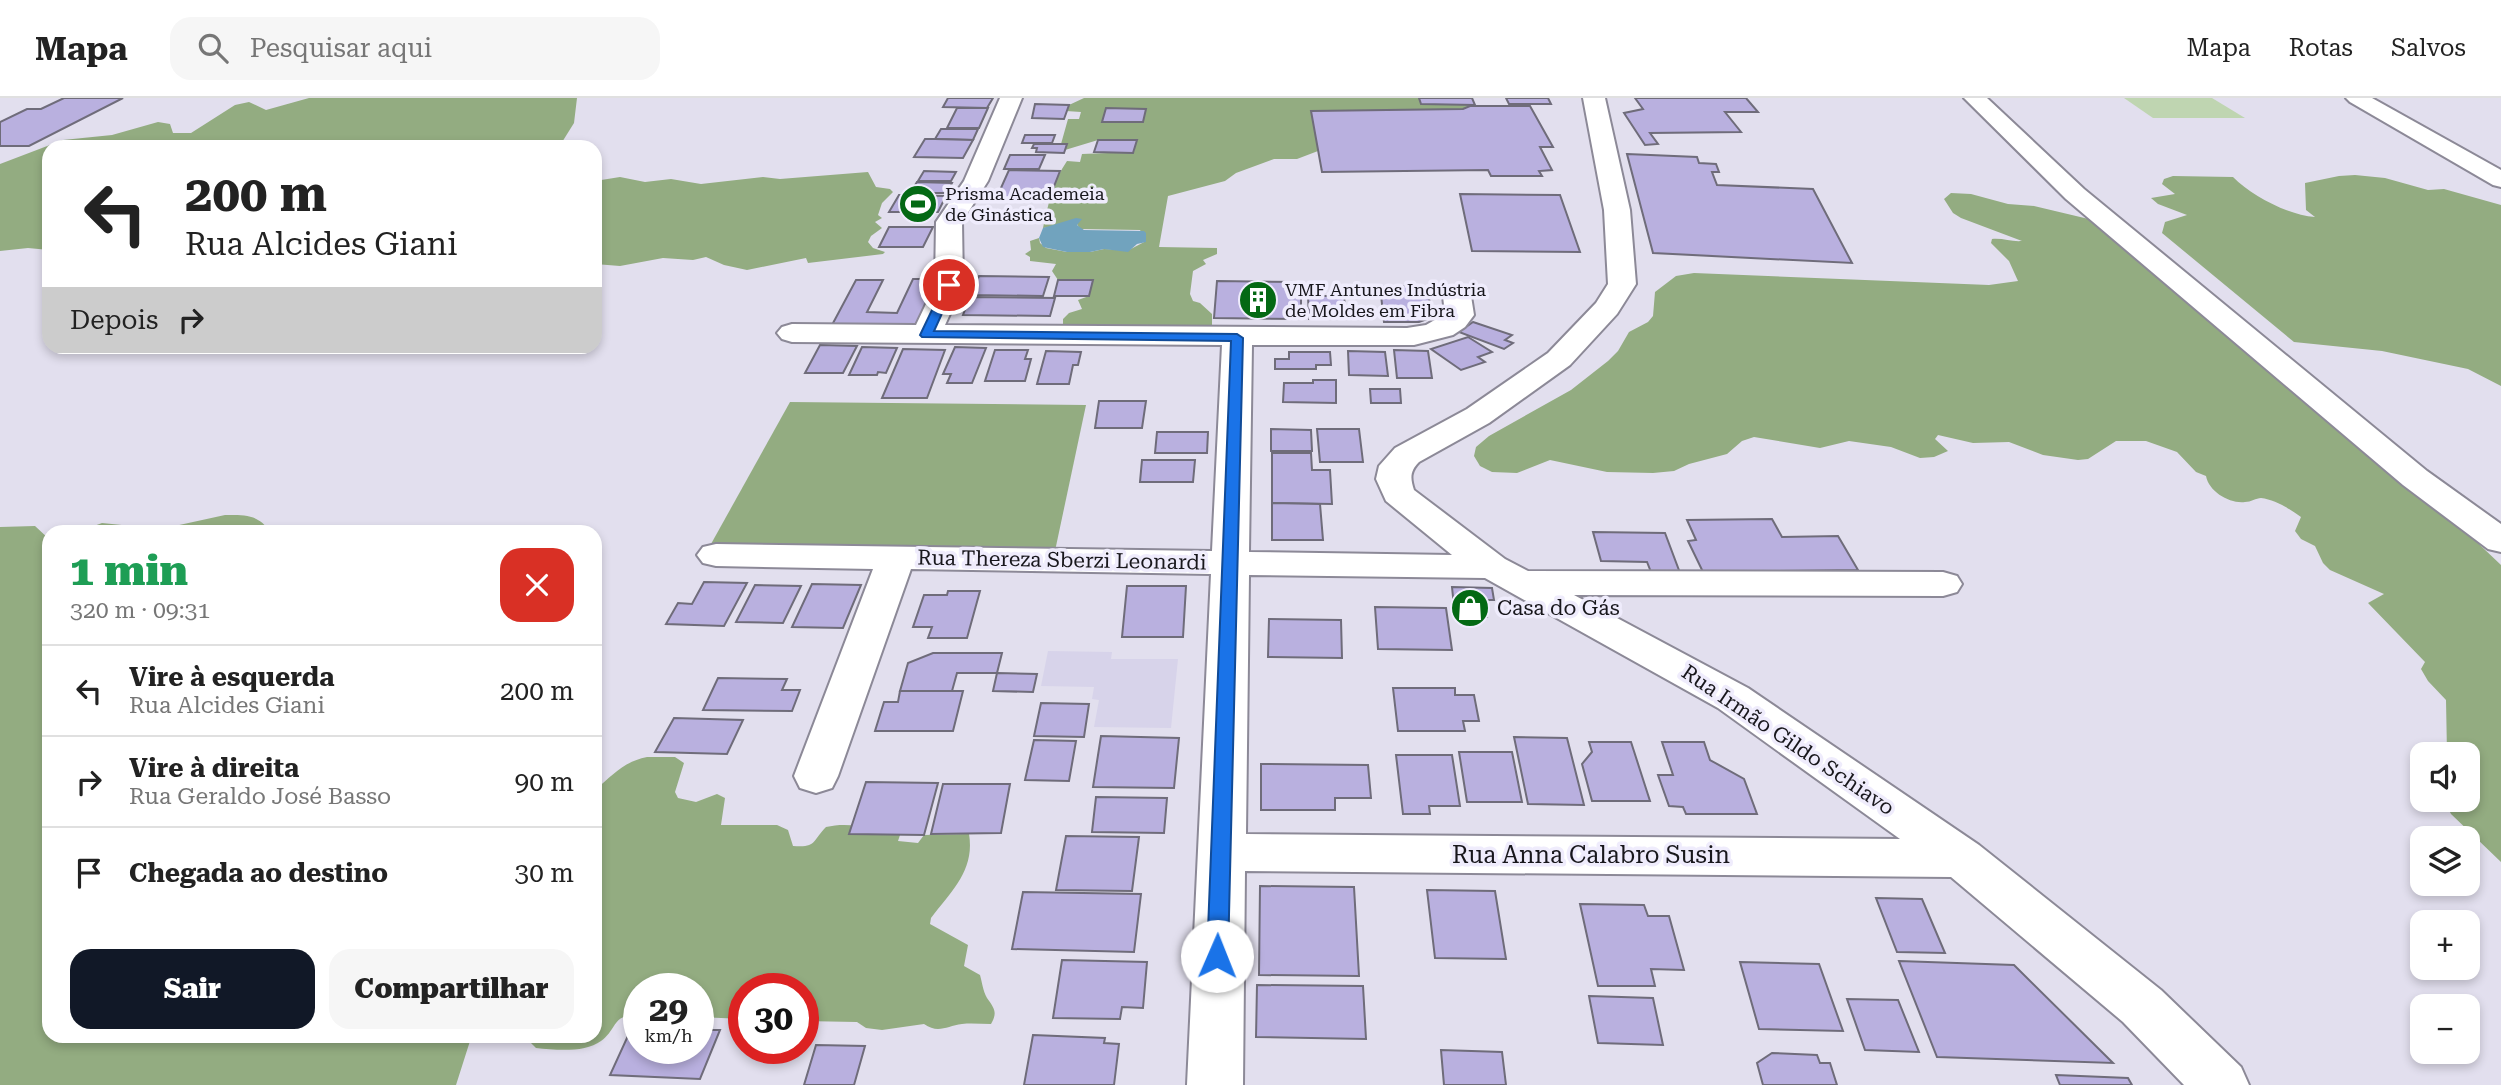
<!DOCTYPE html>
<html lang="pt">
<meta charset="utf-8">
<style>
:root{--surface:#fff;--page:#f6f6f6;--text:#222;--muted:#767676;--line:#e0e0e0;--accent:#111827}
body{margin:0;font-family:"Roboto Serif",serif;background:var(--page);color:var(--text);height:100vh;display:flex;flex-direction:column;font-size:26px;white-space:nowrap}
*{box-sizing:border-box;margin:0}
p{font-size:23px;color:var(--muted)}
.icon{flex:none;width:38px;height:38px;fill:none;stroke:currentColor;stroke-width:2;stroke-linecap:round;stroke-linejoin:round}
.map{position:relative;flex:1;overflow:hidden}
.drawer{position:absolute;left:42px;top:427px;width:560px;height:518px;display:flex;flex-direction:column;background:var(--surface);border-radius:21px;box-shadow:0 4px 10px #0003}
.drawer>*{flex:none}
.hud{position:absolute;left:42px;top:42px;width:560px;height:214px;border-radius:21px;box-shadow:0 4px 10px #0003;background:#fff;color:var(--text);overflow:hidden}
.fabs{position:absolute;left:2410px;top:644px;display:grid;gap:14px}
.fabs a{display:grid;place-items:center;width:70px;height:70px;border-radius:14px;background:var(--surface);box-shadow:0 4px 10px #0003;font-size:35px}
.speed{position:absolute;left:623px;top:875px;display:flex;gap:14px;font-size:35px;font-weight:700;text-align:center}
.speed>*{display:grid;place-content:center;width:91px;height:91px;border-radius:50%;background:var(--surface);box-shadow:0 4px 10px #0003;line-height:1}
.speed small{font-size:18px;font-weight:400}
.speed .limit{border:10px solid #d22;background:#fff;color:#111}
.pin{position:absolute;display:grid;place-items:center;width:60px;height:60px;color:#fff;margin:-30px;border:4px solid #fff;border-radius:50%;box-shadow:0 2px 7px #0007}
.me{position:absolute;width:77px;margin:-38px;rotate:1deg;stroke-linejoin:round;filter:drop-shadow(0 0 5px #0008)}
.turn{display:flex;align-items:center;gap:24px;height:147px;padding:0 28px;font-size:32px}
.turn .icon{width:91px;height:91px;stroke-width:2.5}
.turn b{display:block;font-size:49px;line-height:60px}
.then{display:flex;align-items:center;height:66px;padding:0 28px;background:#0003;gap:14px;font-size:26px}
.round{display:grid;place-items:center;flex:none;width:74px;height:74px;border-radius:21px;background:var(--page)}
.overview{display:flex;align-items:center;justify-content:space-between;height:119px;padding:0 28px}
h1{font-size:42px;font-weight:800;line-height:52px;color:#1e9e55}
.action{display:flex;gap:14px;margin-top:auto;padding:14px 28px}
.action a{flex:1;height:80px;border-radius:21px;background:var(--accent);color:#fff;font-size:28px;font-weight:800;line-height:80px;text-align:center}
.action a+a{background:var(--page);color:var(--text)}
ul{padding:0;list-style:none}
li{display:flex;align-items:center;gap:21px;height:91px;padding:0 28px;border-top:2px solid var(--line)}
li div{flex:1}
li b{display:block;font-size:26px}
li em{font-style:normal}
header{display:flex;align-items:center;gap:42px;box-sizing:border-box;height:98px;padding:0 35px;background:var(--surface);border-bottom:2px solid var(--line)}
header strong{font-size:33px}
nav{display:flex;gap:38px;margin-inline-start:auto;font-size:24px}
.search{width:490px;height:63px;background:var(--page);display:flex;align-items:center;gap:18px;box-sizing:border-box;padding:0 24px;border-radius:21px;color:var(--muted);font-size:26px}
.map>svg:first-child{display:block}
.built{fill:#d7d3ea}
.green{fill:#bfd5b1}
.forest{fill:#93ac81}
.water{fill:#71a3be}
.building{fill:#b9b0df;stroke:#6f6c7a;stroke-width:2}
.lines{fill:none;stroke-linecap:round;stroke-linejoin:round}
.minor-casing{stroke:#8c8997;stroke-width:4}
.minor{fill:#fff;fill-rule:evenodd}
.route{fill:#1a73e8;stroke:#114b97;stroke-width:2}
.labels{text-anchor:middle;stroke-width:7;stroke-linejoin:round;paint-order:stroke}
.far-poi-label{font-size:18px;fill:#18171c;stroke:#efecfc;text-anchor:start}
.street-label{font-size:21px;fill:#18171c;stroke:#efecfc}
.poi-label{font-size:21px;fill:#18171c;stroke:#efecfc;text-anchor:start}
.near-street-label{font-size:24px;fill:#18171c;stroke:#efecfc}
</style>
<header>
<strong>Mapa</strong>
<div class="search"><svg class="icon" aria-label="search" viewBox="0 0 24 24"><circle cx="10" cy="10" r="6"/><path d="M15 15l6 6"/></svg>Pesquisar aqui</div>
<nav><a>Mapa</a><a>Rotas</a><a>Salvos</a></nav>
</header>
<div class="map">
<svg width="2501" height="987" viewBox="0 0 2501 987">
<rect width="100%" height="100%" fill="#e2dfee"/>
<path class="built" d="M1048 553 1112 554 1111 561H1178L1171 630 1094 629 1099 602 1092 601 1094 589 1041 588Z"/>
<path class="green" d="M2124 0H2212L2245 20H2153Z"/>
<g class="forest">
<path d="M309 0H577L574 25 559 49H49V152L28 150 0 153V66L63 42 112 37 158 24 170 26 173 35H191L235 7 249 4 266 12Z"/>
<path d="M1084 0H1419L1421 6 1475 7 1463 11 1311 13 1318 53 1297 61H1274L1236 75 1225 83 1168 98 1159 149 1217 150V156L1203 162 1206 166 1193 173 1190 196 1193 203 1200 205 1212 216V231L1063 228V221L1069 215 1082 211 1078 202 1089 198 1093 182H1058L1052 173 1056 166 1030 163V159L1025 156 1031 152 1030 143 1039 140 1040 145 1046 150 1067 154H1090L1104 151 1129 152 1146 143 1140 132 1080 131 1077 126 1043 130C1048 107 1053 83 1067 63L1080 64 1082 56 1134 54 1136 43 1098 42 1065 52 1067 46H1061L1068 21H1079L1081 14 1066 13 1069 7Z"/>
<path d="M868 74 876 89 890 91 893 94 882 105 878 117 882 120 875 124 882 130 871 138 868 144 873 150 885 154 883 156 808 165 806 160 747 172 724 167 706 159 693 162 663 160 620 168 595 166V83L620 79 645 84 671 81 701 86 763 79 780 81Z"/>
<path d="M2355 77 2385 80 2428 92 2444 91 2501 107V288L2468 271 2382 253 2294 244 2162 135 2165 124 2187 117 2158 106 2151 100 2175 96 2162 86 2164 81 2173 78 2233 79C2252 98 2288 117 2315 119L2306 112 2305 85 2339 78Z"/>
<path d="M1951 95 1971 96 2008 106 2034 108 2097 123 2443 412 2501 467V764L2451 716 2444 702H2468V656H2447L2446 602 2428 583 2421 571 2425 564 2368 505 2384 496 2330 472 2323 465 2315 448 2301 441 2295 433 2301 419C2290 411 2276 402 2261 400 2256 400 2251 404 2245 404 2230 406 2209 394 2206 378L2196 374 2177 354 2146 343H2116L2088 361 2078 362 2043 357 2009 344 1973 345 1938 337 1935 341 1948 353 1934 359 1920 360 1891 349 1849 343 1820 350 1754 339 1742 343 1727 356 1689 366 1674 373 1653 375 1607 374 1550 362 1517 375 1492 374 1480 368 1474 358 1476 349 1489 338 1571 292 1608 263 1618 253 1629 234 1648 224 1653 218 1655 194 1676 178 1694 175 1989 187 2018 183 2009 163 1991 145 1992 141C2003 140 2012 144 2022 143L1961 120 1953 115 1944 101Z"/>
<path d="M790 304 1086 307 1055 453 711 446Z"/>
<path d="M225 417C244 417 259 416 270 434H78L102 425 161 431Z"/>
<path d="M35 428 49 441V938H475L470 943 456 987H0V429Z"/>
<path d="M647 659H675L684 665 675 694 678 700 696 704 717 696 725 700 721 727H777L788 732 793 748C817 750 812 743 826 729 850 723 875 731 900 737L898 743 918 745 924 737 969 736C975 772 952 793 931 820L930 826 968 847 964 868 980 877C982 884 983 893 987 900 994 910 998 914 991 926 981 926 971 925 962 926 947 928 938 936 924 926L882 932 866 930 857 924 803 923V891H744V921L698 919V891H639V917C611 916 618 931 601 943 585 955 556 952 536 950L524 938H595V692C613 677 623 664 647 659Z"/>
</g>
<path class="water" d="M1076 120 1082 121 1077 127 1084 132 1144 133 1146 135V144L1137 146 1128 154 1104 151 1090 154H1067L1043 149 1039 140 1043 130Z"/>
<g class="building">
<path d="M64 0H123L29 48H0V24L27 11H41Z"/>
<path d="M948 0H993L987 10 943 9Z"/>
<path d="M1419 0H1472L1475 7 1421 6Z"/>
<path d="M1506 0H1548L1551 6H1509Z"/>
<path d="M1635 0H1746L1758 14H1725L1741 34 1650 35 1658 46 1645 47 1624 15 1643 11Z"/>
<path d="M1035 6 1069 7 1064 21 1032 20Z"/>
<path d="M1470 8H1530L1553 49H1540L1552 72 1539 73 1542 78H1491L1488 72 1322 74 1311 13 1463 11Z"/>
<path d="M957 10H988L979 30H947Z"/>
<path d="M1106 10 1146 11 1143 24H1102Z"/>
<path d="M941 31H978L973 42 935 41Z"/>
<path d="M1025 37H1055L1052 45H1022Z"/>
<path d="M925 41H935L973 42 963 60 914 59Z"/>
<path d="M1098 42H1137L1133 55 1094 54Z"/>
<path d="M1034 46H1067L1064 55 1036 54 1037 50H1032Z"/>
<path d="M1627 56 1697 59 1699 65 1716 66 1719 74H1712L1717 87 1813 91 1852 165 1653 155Z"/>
<path d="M1010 57H1045L1039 71H1004Z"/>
<path d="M1009 72 1060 73 1049 101H996Z"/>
<path d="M924 73 956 74 951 83H918Z"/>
<path d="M917 84 952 85 947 95H910Z"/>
<path d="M1460 96 1560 97 1580 154 1472 153Z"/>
<path d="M899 97 946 98 938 114H889Z"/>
<path d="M889 129H933L923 149H879Z"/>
<path d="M979 178 1049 179 1043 198 971 197Z"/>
<path d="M913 181H940L919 227H832L856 182H883L867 214 897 215Z"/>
<path d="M1058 182H1093L1089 198H1054Z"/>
<path d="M1217 183 1301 184V221L1214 220Z"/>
<path d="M1380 188H1421L1423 200H1429L1431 211 1426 215 1427 221 1419 224H1384Z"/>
<path d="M1308 198H1344L1346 220 1309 221Z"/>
<path d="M970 199 1055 200 1050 218 963 217Z"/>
<path d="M1473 224 1512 237 1505 242 1513 245 1504 251 1459 234Z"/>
<path d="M1468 239 1492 254 1478 259 1485 264 1461 272 1431 251Z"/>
<path d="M820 247 857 248 843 275H805Z"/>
<path d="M862 249 897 250 886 275 878 274 877 277H849Z"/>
<path d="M955 249 986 250 972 285H947L951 276H943Z"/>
<path d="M903 251 945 252 927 300H882Z"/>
<path d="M995 252H1028L1025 261H1031L1025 283H985Z"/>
<path d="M1394 252 1428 253 1432 280H1397Z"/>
<path d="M1046 253 1081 254 1078 267H1073L1069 286H1037Z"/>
<path d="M1348 253 1385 254 1388 278 1349 277Z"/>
<path d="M1289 254H1330L1331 267H1316V271H1275V261H1289Z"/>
<path d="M1313 282H1336V305L1283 304 1284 285H1313Z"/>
<path d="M1370 291H1400L1401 305H1371Z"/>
<path d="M1099 303H1146L1142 330H1095Z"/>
<path d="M1271 331 1311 332 1312 353H1271Z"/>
<path d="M1317 331H1359L1363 364H1320Z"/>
<path d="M1157 334H1208L1207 355H1155Z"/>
<path d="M1272 355H1311L1312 372H1330L1332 406 1272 405Z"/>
<path d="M1142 362H1195L1193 384H1140Z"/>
<path d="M1272 405 1320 406 1323 442H1272Z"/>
<path d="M1772 421 1782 439 1838 438 1858 472 1703 474 1688 443 1696 442 1687 422Z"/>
<path d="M1593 434 1665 435 1680 475 1651 474 1647 464 1601 463Z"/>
<path d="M704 484 747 485 724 528 666 526 678 505 692 506Z"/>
<path d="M812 486 861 487 843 530 792 529Z"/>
<path d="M755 487 801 488 783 525 736 524Z"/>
<path d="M1127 488H1186L1183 539H1122Z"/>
<path d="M1452 489 1492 490 1494 502H1485L1487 519 1455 518Z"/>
<path d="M948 493H980L967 540H928L932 529H913L924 497H947Z"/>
<path d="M1375 509 1446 510 1452 552 1378 551Z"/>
<path d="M1269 521 1341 522 1342 560 1268 559Z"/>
<path d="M933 555H1002L997 575H957L952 593H900L908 565Z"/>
<path d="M997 575 1037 576 1033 594 993 593Z"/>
<path d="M718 580 787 581 782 592H800L792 613 703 612Z"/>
<path d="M1393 590H1455V597H1474L1479 623H1463L1465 633H1398Z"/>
<path d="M900 593H963L953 633H875L884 604H898Z"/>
<path d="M1041 605 1089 606 1084 639 1034 638Z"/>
<path d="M674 620 743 622 727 656 655 654Z"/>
<path d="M1101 638 1179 640 1174 690 1093 689Z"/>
<path d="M1514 639 1567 640 1584 707 1528 706Z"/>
<path d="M1034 642 1076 643 1069 683 1025 682Z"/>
<path d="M1589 644H1631L1650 703H1592L1582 666 1592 654Z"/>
<path d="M1662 644H1704L1710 662 1744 681 1757 716H1686L1683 709 1669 708 1658 677H1673Z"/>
<path d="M1459 654H1512L1522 704H1467Z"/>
<path d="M1396 657H1452L1460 708H1429L1430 716H1403Z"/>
<path d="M1261 666 1368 667 1371 700H1335V712H1261Z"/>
<path d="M866 684 938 685 924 737 849 736Z"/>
<path d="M943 686H1010L1001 735 931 736Z"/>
<path d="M1096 699 1167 700 1164 735 1092 734Z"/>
<path d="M1066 738 1139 739 1132 793 1056 792Z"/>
<path d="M1260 788 1354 789 1359 878 1259 877Z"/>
<path d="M1427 792 1495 793 1506 861 1435 860Z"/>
<path d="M1023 794 1141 796 1134 854 1012 851Z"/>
<path d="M1876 800 1922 801 1945 855 1897 854Z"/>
<path d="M1580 806 1644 807 1648 818H1669L1684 872 1651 871 1655 888H1598Z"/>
<path d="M1062 862 1147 864 1143 910 1122 909 1120 921 1053 920Z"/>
<path d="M1899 863 2014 867 2113 965 1937 959Z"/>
<path d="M1740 864 1819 866 1843 933 1759 931Z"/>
<path d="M1257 887 1363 888 1366 941 1256 939Z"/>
<path d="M1589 898 1653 900 1663 947 1598 945Z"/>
<path d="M1847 901 1898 902 1919 954 1865 952Z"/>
<path d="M632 929H639V950H698V932H720L700 981 610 977Z"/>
<path d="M1033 937 1105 940 1104 945 1119 946 1114 987H1024Z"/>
<path d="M816 947 865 948 854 987H804Z"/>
<path d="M1441 952 1502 954 1506 987H1444Z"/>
<path d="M1772 955 1817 957 1820 965H1830L1837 987H1763L1757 965Z"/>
<path d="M2056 977 2128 980 2132 987H2060Z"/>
</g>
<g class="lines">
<defs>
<g id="minor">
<path d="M1000 0H1022L988 83 962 124 963 187 945 227 1407 230 1426 227 1445 216 1443 198 1447 192 1457 190 1467 192 1471 198 1474 217 1465 229 1453 237 1414 247H1252L1249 454 1452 457 1386 403 1376 381 1379 368 1395 350 1467 311 1548 255 1596 205 1608 186 1604 112 1583 0H1605L1630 112 1636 186 1617 216 1570 267 1489 325 1419 364C1410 373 1410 380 1414 392L1505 461 1528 473 1943 474 1957 478 1962 486 1957 494 1943 498 1574 497 1748 590 1979 747 2161 892 2241 969 2249 987H2184L2123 924 1951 779 1245 773 1243 987H1187L1211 476 911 471 838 678 832 690 816 695 800 690 794 678 873 471 716 468 703 465 697 457 703 449 716 446 1212 453 1222 247 792 244 782 241 777 235 782 229 792 226 916 227 935 187 936 124 964 83ZM1249 477 1485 480 1718 610 1900 741 1246 736Z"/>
<path d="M1964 0H1987L2084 91 2427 373 2501 426V454L2488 451 2403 387 2066 101Z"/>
<path d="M2346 0H2372L2501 72V89L2493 87 2350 4Z"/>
</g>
</defs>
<use href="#minor" class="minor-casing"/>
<use href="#minor" class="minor"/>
</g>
<path class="route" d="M949 184 955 187 934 233 1237 236 1243 240 1228 858 1225 864 1217 866 1210 864 1207 858 1231 243 922 239 920 237 944 187Z"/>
<defs>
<symbol id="stadium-disc" viewBox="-11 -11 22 22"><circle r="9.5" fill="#046914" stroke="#efecfc"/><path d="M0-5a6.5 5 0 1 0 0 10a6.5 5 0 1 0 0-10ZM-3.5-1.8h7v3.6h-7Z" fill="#fff"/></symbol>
<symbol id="building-disc" viewBox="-11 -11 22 22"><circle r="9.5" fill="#046914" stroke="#efecfc"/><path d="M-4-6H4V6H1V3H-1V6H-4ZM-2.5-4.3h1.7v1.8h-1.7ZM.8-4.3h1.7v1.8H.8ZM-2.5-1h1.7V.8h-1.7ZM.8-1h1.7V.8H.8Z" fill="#fff"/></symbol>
<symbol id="shop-disc" viewBox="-11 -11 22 22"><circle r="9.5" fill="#046914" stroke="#efecfc"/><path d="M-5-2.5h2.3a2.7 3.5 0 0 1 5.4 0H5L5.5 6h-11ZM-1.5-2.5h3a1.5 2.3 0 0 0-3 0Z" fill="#fff"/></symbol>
</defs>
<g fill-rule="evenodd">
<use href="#stadium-disc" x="896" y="84" width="44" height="44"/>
<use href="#building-disc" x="1236" y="180" width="44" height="44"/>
<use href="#shop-disc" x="1448" y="488" width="44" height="44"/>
</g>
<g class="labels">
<g class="far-poi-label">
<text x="945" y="102">Prisma Academeia<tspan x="945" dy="21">de Ginástica</tspan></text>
<text x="1285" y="198">VMF Antunes Indústria<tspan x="1285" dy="21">de Moldes em Fibra</tspan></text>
</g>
<g class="street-label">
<text transform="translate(1062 462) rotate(1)" y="7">Rua Thereza Sberzi Leonardi</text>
<text transform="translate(1788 642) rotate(34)" y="7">Rua Irmão Gildo Schiavo</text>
</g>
<g class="poi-label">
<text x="1497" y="517">Casa do Gás</text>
</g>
<g class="near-street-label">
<text x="1591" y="765">Rua Anna Calabro Susin</text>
</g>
</g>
</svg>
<div class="fabs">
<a><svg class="icon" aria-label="sound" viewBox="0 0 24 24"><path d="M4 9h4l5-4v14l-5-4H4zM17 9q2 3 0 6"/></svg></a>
<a><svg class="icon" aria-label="layers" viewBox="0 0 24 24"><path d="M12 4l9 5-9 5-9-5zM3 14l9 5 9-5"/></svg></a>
<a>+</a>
<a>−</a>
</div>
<div class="speed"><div>29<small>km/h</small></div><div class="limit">30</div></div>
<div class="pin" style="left:949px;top:187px;background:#d93025"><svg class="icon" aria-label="arrive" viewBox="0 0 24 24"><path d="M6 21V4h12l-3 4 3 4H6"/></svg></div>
<svg class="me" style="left:1217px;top:858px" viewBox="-20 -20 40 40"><circle r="19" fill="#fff"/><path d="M0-13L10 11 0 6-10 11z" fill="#1a73e8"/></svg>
<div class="hud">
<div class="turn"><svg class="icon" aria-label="left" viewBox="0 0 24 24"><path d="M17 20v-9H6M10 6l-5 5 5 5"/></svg><div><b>200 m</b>Rua Alcides Giani</div></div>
<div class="then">Depois<svg class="icon" aria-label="right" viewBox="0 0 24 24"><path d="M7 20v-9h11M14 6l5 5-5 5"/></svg></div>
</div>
<section class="drawer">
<div class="overview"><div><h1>1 min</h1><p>320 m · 09:31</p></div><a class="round" style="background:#d93025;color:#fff"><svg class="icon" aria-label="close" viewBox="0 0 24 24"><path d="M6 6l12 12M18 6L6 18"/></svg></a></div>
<ul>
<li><svg class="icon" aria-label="left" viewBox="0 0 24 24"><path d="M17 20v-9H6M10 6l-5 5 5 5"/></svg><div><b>Vire à esquerda</b><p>Rua Alcides Giani</p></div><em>200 m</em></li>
<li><svg class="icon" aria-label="right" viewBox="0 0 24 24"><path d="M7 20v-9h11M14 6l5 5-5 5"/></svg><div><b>Vire à direita</b><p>Rua Geraldo José Basso</p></div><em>90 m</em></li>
<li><svg class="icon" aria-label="arrive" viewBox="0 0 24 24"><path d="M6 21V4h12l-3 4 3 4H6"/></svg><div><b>Chegada ao destino</b></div><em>30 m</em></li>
</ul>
<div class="action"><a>Sair</a><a>Compartilhar</a></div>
</section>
</div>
